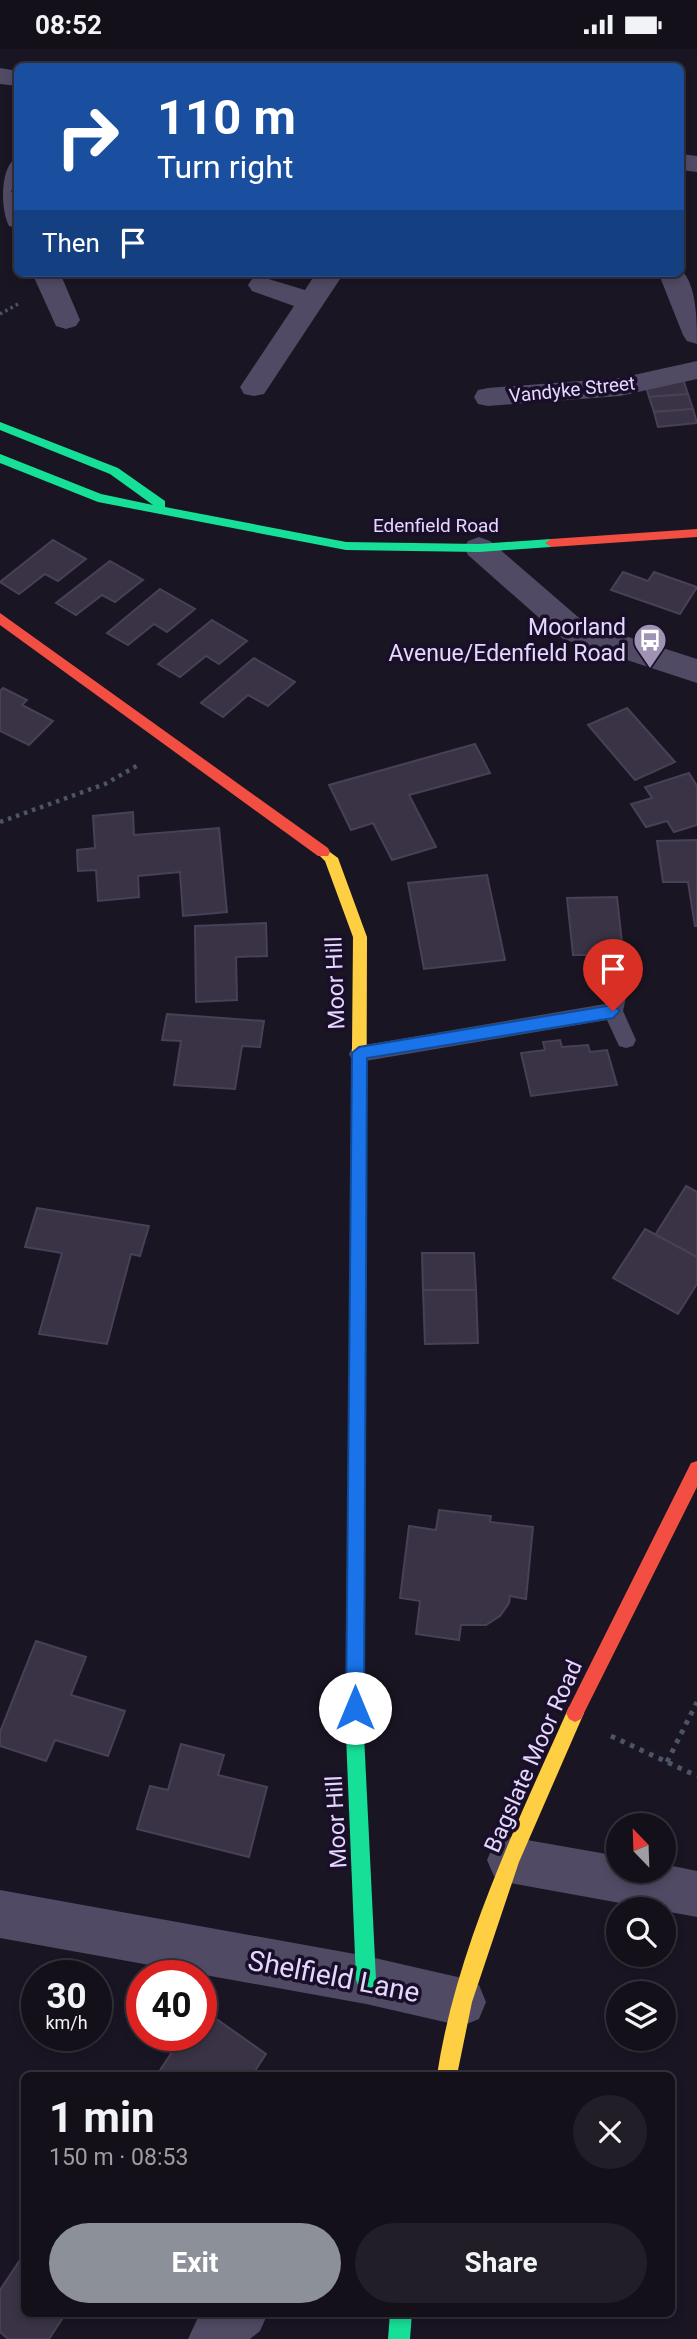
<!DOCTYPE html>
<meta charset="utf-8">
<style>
:root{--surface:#14101a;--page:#211e27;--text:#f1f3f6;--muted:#9d9da2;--line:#333039;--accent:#8c9099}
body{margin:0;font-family:Roboto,sans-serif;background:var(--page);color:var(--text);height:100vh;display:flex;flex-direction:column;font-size:26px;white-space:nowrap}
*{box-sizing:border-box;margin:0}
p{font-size:23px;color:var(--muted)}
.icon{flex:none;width:38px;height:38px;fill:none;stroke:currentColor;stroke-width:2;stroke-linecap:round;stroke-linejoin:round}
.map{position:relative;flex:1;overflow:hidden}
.sheet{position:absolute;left:21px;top:2023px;width:654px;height:245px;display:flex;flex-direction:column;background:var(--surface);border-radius:10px;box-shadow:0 4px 10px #0003,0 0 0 2px var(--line)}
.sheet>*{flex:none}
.guide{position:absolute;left:14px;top:14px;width:670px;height:214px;border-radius:10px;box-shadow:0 4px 10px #0003,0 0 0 2px var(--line);background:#1a4fa0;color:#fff;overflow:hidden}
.needle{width:46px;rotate:337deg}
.tools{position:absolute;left:606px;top:1764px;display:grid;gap:14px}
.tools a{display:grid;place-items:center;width:70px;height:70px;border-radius:50%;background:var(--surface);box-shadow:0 4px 10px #0003,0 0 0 2px var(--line);font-size:35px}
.speed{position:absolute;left:21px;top:1911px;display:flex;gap:14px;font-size:35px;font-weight:700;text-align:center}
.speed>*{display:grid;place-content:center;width:91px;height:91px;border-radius:50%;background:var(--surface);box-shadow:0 4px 10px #0003,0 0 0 2px var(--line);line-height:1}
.speed small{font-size:18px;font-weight:400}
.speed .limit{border:10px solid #d22;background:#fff;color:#111}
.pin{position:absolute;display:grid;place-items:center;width:60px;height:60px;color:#fff;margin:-72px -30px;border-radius:50% 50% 50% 0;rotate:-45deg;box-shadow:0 0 7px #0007}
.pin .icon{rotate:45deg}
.me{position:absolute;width:77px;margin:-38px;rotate:0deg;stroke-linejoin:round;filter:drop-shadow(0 0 5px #0008)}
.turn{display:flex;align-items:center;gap:24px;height:147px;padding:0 28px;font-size:32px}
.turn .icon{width:91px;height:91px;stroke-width:2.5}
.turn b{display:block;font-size:49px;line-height:60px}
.then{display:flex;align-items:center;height:66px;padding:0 28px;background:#0003;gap:14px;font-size:26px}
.round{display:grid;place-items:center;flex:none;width:74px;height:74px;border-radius:37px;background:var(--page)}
.overview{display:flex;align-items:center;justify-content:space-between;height:119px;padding:0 28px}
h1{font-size:42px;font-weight:700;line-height:52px}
.cta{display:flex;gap:14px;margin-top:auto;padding:14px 28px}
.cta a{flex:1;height:80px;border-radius:42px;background:var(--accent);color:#fff;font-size:28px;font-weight:700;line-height:80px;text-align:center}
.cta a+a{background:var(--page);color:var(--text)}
.status{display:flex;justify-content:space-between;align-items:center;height:49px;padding:0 35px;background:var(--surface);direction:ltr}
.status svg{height:19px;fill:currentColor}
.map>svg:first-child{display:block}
.building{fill:#3a3345;stroke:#484057;stroke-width:2}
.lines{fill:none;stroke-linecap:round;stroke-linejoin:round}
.path-far2{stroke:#4c5466;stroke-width:3.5;stroke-dasharray:2.5 3.5;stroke-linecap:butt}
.path-far1{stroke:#4c5466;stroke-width:4.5;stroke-dasharray:3.5 5;stroke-linecap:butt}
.path{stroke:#4c5466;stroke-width:5;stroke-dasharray:4.5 6;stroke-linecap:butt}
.lane{fill:#504a64;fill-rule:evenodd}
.street{fill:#504a64;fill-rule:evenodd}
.fast{fill:#16e098;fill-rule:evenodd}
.slow{fill:#ffcf43;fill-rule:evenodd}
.jam{fill:#f24e42;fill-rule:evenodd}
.route{fill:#1a73e8;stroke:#114b97;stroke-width:2}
.labels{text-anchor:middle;stroke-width:7;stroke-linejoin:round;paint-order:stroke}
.far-street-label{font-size:19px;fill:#e5d7ff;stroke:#190f29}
.poi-label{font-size:23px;fill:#e5d7ff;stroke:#190f29;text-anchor:end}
.street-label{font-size:23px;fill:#e5d7ff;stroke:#190f29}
.near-street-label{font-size:28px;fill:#e5d7ff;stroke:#190f29}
</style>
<div class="status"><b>08:52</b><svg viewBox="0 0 49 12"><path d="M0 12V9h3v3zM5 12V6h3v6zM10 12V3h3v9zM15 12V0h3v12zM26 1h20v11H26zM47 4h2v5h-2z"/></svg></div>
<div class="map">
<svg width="697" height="2290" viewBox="0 0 697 2290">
<rect width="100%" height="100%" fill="#1a1523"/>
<g class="building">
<path d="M683 330 688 345 649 348 645 334Z"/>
<path d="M688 345 693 360 654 363 649 348Z"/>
<path d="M693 360 697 374 658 378 654 363Z"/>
<path d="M53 491 86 510 58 532 45 525 19 545 0 533Z"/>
<path d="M110 512 143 531 115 553 102 546 76 566 56 554Z"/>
<path d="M623 523 648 532 654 523 697 538 680 565 611 541Z"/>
<path d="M160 540 195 560 167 583 154 575 128 596 107 584Z"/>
<path d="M212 571 247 592 219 615 206 607 180 628 158 615Z"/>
<path d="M254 609 295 633 268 657 248 646 223 668 201 654Z"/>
<path d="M3 639 27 651 22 656 53 672 29 696 0 682V642Z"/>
<path d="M627 659 675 713 635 731 588 676Z"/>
<path d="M475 695 490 724 409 746 436 798 392 811 373 774 351 781 329 736Z"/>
<path d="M689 724 697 737V776L674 783 667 772 646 778 631 755 652 749 645 738Z"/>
<path d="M133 763 134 786 219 779 227 863 183 867 180 823 138 827 139 848 98 852 96 821 78 822 77 801 95 799 93 767Z"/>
<path d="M697 791V877H695L688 833H663L657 792Z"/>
<path d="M487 826 505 911 424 920 408 834Z"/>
<path d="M617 848 624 912H601L600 906H573L567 849Z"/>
<path d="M266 874 267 907 236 908 237 951 196 953 195 877Z"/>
<path d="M167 965 264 972 260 998 242 997 235 1040 174 1036 181 992 162 991Z"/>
<path d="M560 991 562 998 588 996 590 1003 607 1001 617 1036 531 1047 521 1004 545 1001 543 993Z"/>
<path d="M686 1137 697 1143V1208L655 1186Z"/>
<path d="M37 1159 149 1177 140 1207 131 1205 107 1295 39 1285 62 1204 25 1198Z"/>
<path d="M645 1180 697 1208V1235L678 1265 613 1229Z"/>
<path d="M422 1204H474L476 1241H423Z"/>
<path d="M423 1241H476L478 1294 425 1295Z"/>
<path d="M439 1461 491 1467 490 1473 533 1478 526 1550 510 1547 509 1554 500 1567 486 1576H461L459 1591 416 1585 420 1552 400 1549 409 1477 436 1481Z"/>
<path d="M36 1592 86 1608 71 1646 125 1662 108 1707 55 1691 46 1712 0 1697V1683Z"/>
<path d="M181 1695 224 1706 218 1726 267 1738 249 1808 137 1780 150 1737 168 1741Z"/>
<path d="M201 1959 266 2005 253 2025 256 2026H157L183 1986H201Z"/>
<path d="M24 2205V2264H66L49 2290H8L0 2283V2241Z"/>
</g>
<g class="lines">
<path class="path-far2" d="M0 265 20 254"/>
<path class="path-far1" d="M0 773 105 735 140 715"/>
<g class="path">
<path d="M611 1687 697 1727"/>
<path d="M667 1713 697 1653"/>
</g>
<path class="lane" d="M619 926 626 928 629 934 623 962 636 991 633 997 626 999 619 997 607 971 359 1013 352 1011 349 1005 352 999 359 997 605 955 612 928Z"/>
<g class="street">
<path d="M0 19 18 22V37L0 35Z"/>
<path d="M681 105 697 107V123L681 121Z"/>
<path d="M18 108V134L11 142 18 152V179L9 177C0 159 0 115 18 108Z"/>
<path d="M681 221C697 235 697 273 697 295L687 292 683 286 660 228 663 224H681Z"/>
<path d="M32 224H60L80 271 76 277 66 280 56 277Z"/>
<path d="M316 224H344L264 345 254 347 244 345 240 338 294 257 252 242 248 236 252 230 262 228 305 241Z"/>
<path d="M697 312V330L620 347 488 357 478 355 474 348 478 341 488 339 620 329Z"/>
<path d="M479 488 490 492 585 574 697 610V634L563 590 468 506 464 499 468 492Z"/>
<path d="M510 1788 618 1807V1822H663V1815L697 1822V1868L510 1834 494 1827 487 1811 494 1795Z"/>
<path d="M0 1841 366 1907 462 1929 479 1936 486 1953 479 1970 462 1977 366 1955 0 1889Z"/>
<path d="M200 2264H268L260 2282 250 2290H188Z"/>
</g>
<g class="fast">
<path d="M0 373 118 419 165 452V458L346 493 479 495 551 490 557 494 551 498 479 503 346 501 98 453 0 414V405L101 445 153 456 110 425 0 381Z"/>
<path d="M355 1601 361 1604 364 1610V1686L376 1931 373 1938 366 1941 359 1938 356 1931 346 1686V1610L349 1604Z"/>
<path d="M390 2264H412L410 2290H388Z"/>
</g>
<g class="slow">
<path d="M323 798 338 809 367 888 366 1218 364 1223 358 1225 352 1223 350 1218 353 888 325 812 316 803Z"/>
<path d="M575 1655 581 1658 584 1664 519 1813 472 1953 457 2026H437C456 1900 517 1774 569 1658Z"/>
</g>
<g class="jam">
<path d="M697 480V488L551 498 545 494 551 490Z"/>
<path d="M0 564 328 799 330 803 328 807H318L0 576Z"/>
<path d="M358 1211 364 1213 366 1218 364 1610 361 1616 355 1619 349 1616 346 1610 350 1218 352 1213Z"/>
<path d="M697 1412V1438L581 1670 575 1673 569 1670 566 1664 691 1414Z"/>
</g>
</g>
<path class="route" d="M613 956 620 962 613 969 367 1009 364 1659 361 1665 355 1668 348 1665 346 1659 352 1004 359 998Z"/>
<defs>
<symbol id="bus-pin" viewBox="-11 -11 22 30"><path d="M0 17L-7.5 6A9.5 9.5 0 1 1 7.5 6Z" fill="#9e93b2" stroke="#190f29"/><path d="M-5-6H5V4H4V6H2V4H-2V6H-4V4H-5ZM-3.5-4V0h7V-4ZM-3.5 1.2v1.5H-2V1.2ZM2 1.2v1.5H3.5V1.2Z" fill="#fff"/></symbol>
</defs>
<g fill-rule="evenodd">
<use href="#bus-pin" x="631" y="572" width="38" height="52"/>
</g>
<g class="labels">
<g class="far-street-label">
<text transform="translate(572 340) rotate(-6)" y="7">Vandyke Street</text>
<text x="436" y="483">Edenfield Road</text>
</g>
<g class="poi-label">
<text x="626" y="586">Moorland<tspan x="626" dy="26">Avenue/Edenfield Road</tspan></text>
</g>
<g class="street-label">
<text transform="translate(335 934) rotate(-92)" y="8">Moor Hill</text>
<text transform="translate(533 1707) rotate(-66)" y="8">Bagslate Moor Road</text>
<text transform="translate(336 1773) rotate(-93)" y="8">Moor Hill</text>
</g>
<g class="near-street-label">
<text transform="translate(334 1927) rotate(11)" y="10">Shelfield Lane</text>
</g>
</g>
</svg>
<div class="tools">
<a><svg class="needle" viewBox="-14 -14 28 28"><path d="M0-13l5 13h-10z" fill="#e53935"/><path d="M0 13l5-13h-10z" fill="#9d9da2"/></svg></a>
<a><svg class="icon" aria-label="search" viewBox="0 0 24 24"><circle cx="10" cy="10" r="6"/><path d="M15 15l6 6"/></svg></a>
<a><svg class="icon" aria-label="layers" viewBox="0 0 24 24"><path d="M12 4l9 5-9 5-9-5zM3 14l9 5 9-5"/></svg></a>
</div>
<div class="speed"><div>30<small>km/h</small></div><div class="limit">40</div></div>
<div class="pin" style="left:613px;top:962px;background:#d93025"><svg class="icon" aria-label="arrive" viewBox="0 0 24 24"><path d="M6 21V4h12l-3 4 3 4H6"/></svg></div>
<svg class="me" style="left:355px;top:1659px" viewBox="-20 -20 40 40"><circle r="19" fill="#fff"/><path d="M0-13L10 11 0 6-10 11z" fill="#1a73e8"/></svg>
<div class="guide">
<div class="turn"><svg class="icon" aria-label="right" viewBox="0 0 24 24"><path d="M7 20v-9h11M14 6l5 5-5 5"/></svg><div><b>110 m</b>Turn right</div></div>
<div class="then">Then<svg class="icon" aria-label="arrive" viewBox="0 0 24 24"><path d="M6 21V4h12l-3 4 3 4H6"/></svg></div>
</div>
<section class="sheet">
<div class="overview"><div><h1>1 min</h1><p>150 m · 08:53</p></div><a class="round"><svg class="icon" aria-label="close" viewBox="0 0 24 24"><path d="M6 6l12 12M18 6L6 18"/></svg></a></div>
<div class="cta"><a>Exit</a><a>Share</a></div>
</section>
</div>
